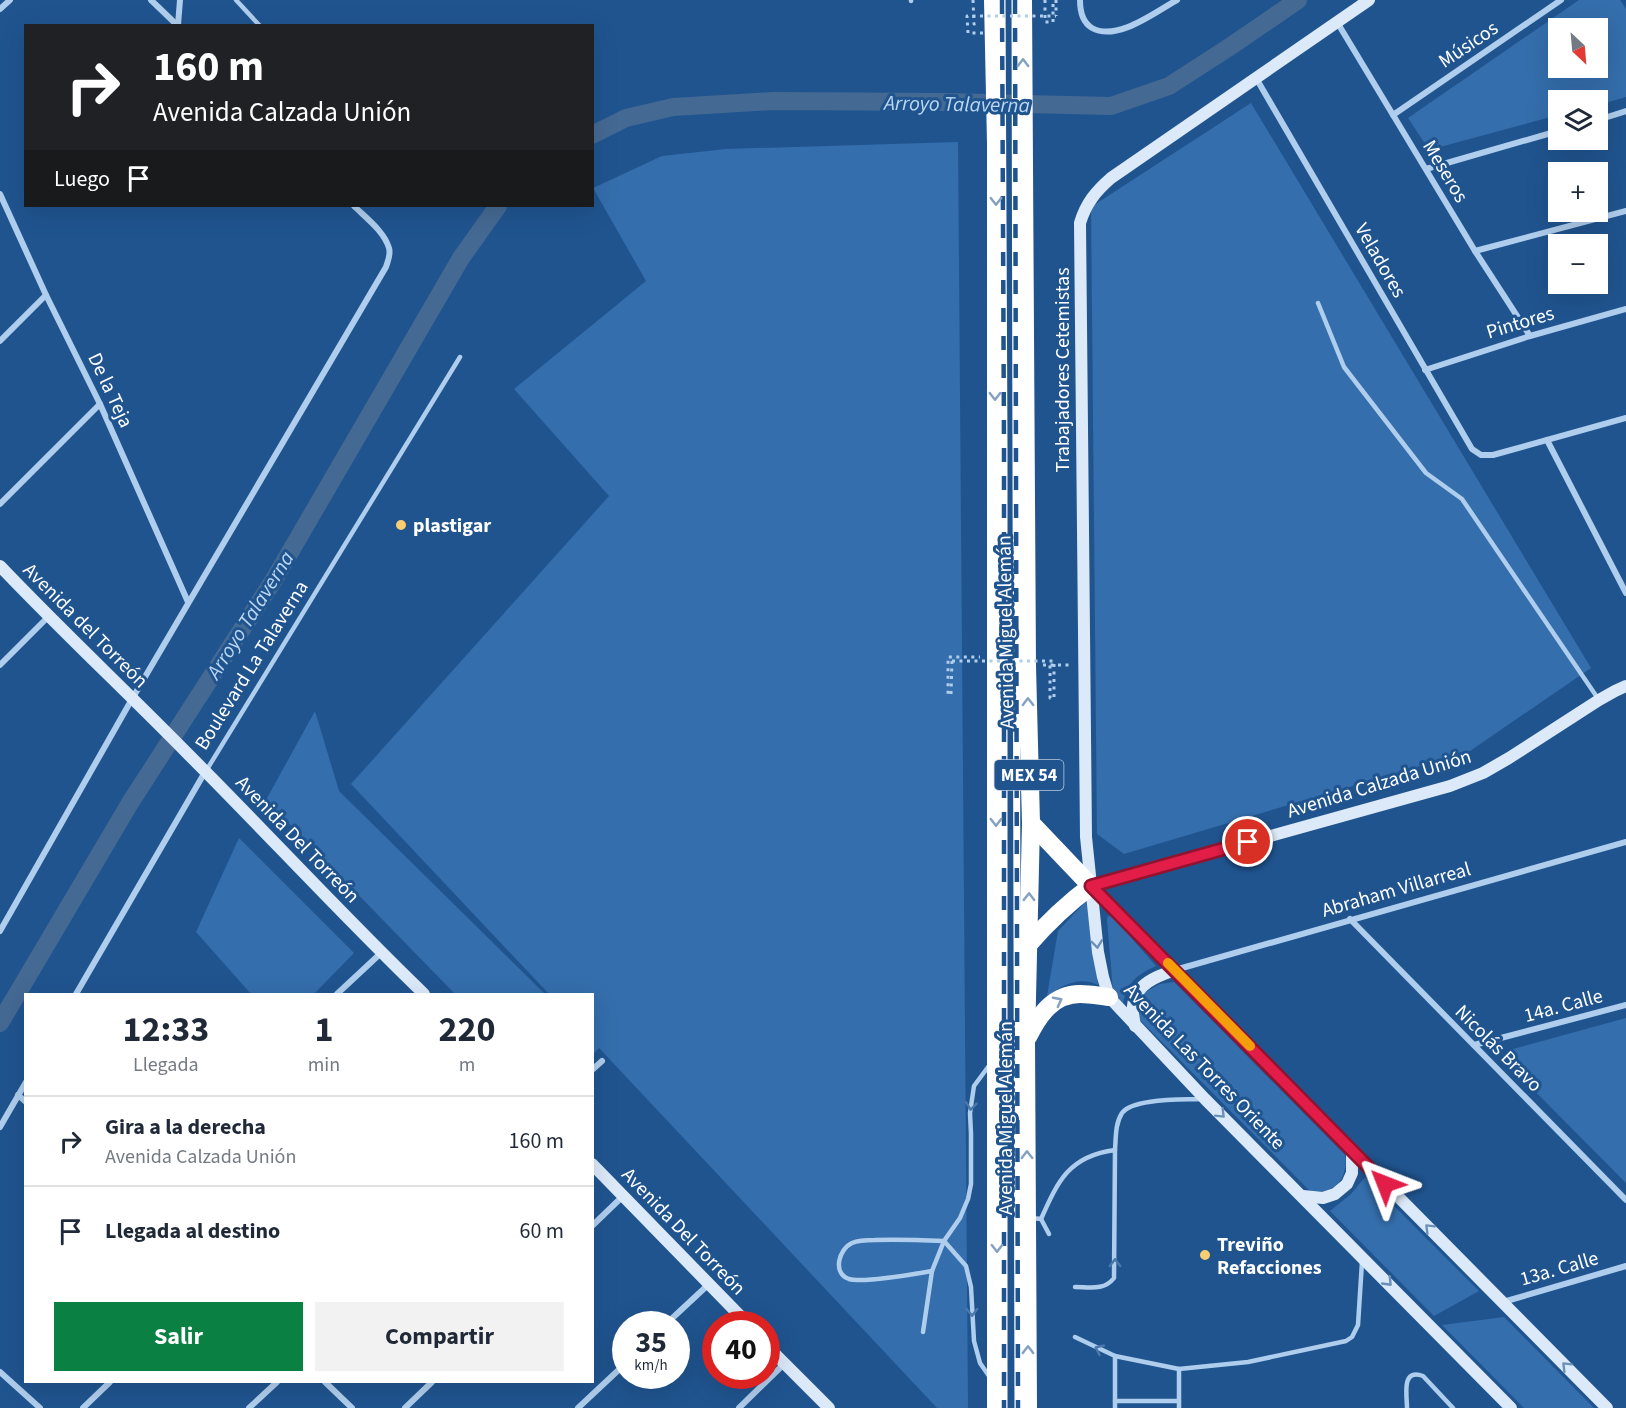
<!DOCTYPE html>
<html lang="es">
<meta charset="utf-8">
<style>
:root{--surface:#fff;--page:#f2f2f3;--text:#1f2937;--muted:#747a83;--line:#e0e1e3;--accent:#0b8043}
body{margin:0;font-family:"Source Sans 3",sans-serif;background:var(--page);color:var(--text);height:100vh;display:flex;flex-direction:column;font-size:22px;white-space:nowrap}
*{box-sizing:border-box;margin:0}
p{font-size:20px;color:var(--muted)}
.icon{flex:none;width:33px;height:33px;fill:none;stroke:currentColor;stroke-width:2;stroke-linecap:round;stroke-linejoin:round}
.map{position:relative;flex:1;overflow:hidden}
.panel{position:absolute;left:24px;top:993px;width:570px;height:390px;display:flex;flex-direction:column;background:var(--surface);border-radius:0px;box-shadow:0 6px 24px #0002}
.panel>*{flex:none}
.guide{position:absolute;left:24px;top:24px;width:570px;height:183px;border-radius:0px;box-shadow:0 6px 24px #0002;background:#202124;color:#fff;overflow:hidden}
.needle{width:39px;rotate:154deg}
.buttons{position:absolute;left:1548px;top:18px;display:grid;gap:12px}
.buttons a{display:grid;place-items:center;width:60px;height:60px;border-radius:0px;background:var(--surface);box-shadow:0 6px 24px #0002;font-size:30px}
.speed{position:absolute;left:612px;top:1311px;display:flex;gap:12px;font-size:30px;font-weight:700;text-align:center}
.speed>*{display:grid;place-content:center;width:78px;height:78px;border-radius:50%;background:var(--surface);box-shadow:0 6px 24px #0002;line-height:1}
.speed small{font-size:15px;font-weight:400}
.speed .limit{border:9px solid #d22;background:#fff;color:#111}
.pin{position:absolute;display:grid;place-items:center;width:51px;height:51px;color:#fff;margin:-26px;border:3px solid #fff;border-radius:50%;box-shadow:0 2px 6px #0007}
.me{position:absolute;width:66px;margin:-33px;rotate:315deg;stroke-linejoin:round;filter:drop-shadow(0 0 4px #0008)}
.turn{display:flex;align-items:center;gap:21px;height:126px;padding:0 30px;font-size:27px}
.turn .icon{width:78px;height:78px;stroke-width:2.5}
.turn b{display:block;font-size:42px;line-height:51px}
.then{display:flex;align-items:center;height:57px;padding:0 30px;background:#0003;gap:12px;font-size:22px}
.eta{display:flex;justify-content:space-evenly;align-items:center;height:102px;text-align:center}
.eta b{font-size:36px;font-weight:700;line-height:42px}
.action{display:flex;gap:12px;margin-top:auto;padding:12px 30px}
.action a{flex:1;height:69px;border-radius:0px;background:var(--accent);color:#fff;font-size:24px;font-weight:700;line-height:69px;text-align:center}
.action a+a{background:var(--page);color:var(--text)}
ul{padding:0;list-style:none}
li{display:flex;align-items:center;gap:18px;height:90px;padding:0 30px;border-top:2px solid var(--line)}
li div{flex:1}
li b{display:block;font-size:22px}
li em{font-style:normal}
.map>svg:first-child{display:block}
.green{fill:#346eac;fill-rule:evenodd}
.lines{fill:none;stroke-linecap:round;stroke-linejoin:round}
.canal{stroke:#446993;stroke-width:18}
.path{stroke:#afcdec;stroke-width:3;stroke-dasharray:3 4.5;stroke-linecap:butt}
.lane{stroke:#afcdec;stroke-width:4.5}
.street{stroke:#afcdec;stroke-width:6}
.secondary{stroke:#dbe9f9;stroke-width:12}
.highway{stroke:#fff;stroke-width:18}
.rail-casing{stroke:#fff;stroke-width:7}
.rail{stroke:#20548f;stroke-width:4.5;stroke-dasharray:14;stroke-linecap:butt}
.path-bridge{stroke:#afcdec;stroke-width:3;stroke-dasharray:3 4.5;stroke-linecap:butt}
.oneway{stroke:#84a1c1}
.oneway2{stroke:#6b90b9}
.oneway3{stroke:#4b78ab}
.route-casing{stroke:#92132f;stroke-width:15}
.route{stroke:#e11d48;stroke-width:10}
.slow{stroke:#f59e0b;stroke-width:10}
.poi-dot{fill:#facd70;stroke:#20548f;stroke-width:2}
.labels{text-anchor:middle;stroke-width:6;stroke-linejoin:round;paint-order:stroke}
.shield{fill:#20548f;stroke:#bcccdd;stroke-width:1.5}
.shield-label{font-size:18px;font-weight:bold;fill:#fff}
.street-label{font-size:20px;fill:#fff;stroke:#20548f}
.poi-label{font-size:20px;font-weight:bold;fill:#fff;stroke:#20548f;text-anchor:start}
.water-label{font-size:21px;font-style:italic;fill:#bbd7f3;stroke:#20548f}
</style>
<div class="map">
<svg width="1626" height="1408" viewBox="0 0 1626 1408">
<rect width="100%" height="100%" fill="#20548f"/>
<g class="green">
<path d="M1579 0H1620L1626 9V97L1598 105V100H1558V115L1429 150 1408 118ZM1598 28V68H1558V28Z"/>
<path d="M1251 103 1591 668 1470 751 1124 854 1097 834 1091 207Z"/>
<path d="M958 142 968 1408H937L599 1048 593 1054 592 994H549L351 784 609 496 514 389 646 281 593 188 662 156 726 149Z"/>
<path d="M315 711 339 791 545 994H455L266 800Z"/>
<path d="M239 838 354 953 314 994H251L196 932Z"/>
<path d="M1088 899 1098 985C1079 976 1063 985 1047 996L1058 931Z"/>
<path d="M1108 916H1112L1156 966C1137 975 1128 981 1123 1003L1113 991 1107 919Z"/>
<path d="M1174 982 1345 1155C1349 1178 1333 1197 1309 1190L1138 1018 1145 992 1160 984Z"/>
<path d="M1626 1018V1183L1502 1058 1513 1049Z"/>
<path d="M1365 1177 1479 1291 1434 1316 1330 1211 1351 1194Z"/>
<path d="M1504 1317 1594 1408H1524L1442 1325Z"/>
</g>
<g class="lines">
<g class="canal">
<path d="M592 135 626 118 673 107 773 101 945 102 1111 106 1169 86 1231 46 1298 0"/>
<path d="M0 1023 130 803 275 578 461 258 498 206"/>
</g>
<g class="path">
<path d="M973 0 974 24 977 23"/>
<path d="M1045 0V22H1053V0"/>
<path d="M1056 0V16"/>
<path d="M952 661 951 694 948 695V657H980"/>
<path d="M1043 665H1070"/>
</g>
<g class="lane">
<path d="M236 0 260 26"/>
<path d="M911 0V1"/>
<path d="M1318 303 1344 367 1426 473 1462 499 1599 700"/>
<path d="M206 771 460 357"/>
<path d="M1115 1150C1116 1138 1115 1124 1122 1113 1133 1098 1182 1100 1201 1099"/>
<path d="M1031 1218 1041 1219 1049 1234"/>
<path d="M1041 1219C1058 1181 1069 1156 1115 1150L1114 1278C1104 1291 1089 1287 1075 1287"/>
<path d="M932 1271C915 1274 863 1283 849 1279 832 1273 839 1249 852 1243 859 1240 868 1240 875 1240 898 1239 921 1240 944 1241L966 1266 971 1287 974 1341 980 1363 989 1376"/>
<path d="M923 1332 932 1271 944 1241 960 1218 968 1199 971 1184V1134L970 1113 974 1086 991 1063"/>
<path d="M1075 1337 1115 1356V1408"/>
<path d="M1115 1356 1179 1369V1401"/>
<path d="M1179 1369 1248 1362 1346 1341 1352 1337 1358 1325 1362 1262"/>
<path d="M1115 1401H1179V1408"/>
<path d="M1407 1408C1407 1395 1401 1368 1423 1376L1453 1408"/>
</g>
<g class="street">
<path d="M151 0 178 26"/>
<path d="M1080 0C1080 11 1082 22 1092 28 1117 42 1155 12 1177 0"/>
<path d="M0 9 10 0"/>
<path d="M1337 22 1475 251 1530 336"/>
<path d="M178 25 180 0"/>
<path d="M1256 78 1472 449 1481 455H1493L1626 418"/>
<path d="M1393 115 1561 0"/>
<path d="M1598 120 1626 111"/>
<path d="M1426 169 1558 131"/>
<path d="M0 194 46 295 100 404 188 602"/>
<path d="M1475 251 1626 211"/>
<path d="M0 341 46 295"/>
<path d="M1425 370 1530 336 1626 309"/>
<path d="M1547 440 1626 593"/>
<path d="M0 504 100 404"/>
<path d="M0 665 48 617"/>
<path d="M1350 919 1626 1200"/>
<path d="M0 931 132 699 386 267C388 260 391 255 389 248 384 231 365 217 354 206"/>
<path d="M1175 970 1626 842"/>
<path d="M76 994 205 772"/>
<path d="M337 994 381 953"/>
<path d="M1474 1045 1626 1005"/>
<path d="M592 1070 602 1061"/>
<path d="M18 1095 26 1102"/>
<path d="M0 1127 26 1082"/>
<path d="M592 1226 623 1196"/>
<path d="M1503 1302 1626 1266"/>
<path d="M666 1324 709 1284"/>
<path d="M0 1372 40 1408"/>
<path d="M325 1382 352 1408"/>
<path d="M83 1408 110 1382"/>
<path d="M249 1408 277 1382"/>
<path d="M405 1408 432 1382"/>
<path d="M578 1408 626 1363"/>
<path d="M739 1408 784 1364"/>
</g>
<g class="secondary">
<path d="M1369 0 1111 178C1096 191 1086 203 1080 223L1086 837 1098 952 1103 977 1109 997 1205 1099 1511 1408"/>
<path d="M0 566C61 630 125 690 187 753 267 833 343 916 424 994"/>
<path d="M1091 886 1607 1408"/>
<path d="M1091 886 1450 786 1483 773 1509 758 1599 700 1615 691 1626 686"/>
<path d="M1135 1026C1134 1019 1132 1012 1133 1006 1135 984 1157 976 1175 970"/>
<path d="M592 1164 748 1324"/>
<path d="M1303 1196 1323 1198 1335 1194 1347 1184 1352 1173V1150"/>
<path d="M766 1345 829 1408"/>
</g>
<g class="highway">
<path d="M993 0 996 143V1408"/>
<path d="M1023 0 1027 666 1031 823 1026 1041 1028 1408"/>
<path d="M1028 945C1047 923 1067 904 1091 886L1031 823"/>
<path d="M1028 1037C1039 1015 1053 994 1080 994 1090 994 1100 996 1109 997"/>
</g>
<defs>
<g id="rail">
<path d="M1002 0 1004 448V1408"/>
<path d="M1015 0 1018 1408"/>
</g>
</defs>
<use href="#rail" class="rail-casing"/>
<use href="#rail" class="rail"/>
<g class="path-bridge">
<path d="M983 33H968L967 16H1056"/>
<path d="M952 661H1054V698H1050V665"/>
</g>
</g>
<defs><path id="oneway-chevron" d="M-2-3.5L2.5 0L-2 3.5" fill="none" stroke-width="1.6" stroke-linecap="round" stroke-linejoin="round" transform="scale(1.5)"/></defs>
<g class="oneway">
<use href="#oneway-chevron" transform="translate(1023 63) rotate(-90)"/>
<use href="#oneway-chevron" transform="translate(996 201) rotate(90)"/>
<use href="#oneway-chevron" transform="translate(995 396) rotate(90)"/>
<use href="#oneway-chevron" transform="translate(1028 702) rotate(-91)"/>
<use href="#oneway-chevron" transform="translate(996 822) rotate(90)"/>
<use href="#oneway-chevron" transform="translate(1029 897) rotate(-89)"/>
<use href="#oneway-chevron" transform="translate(1058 1001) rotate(-28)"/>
<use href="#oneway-chevron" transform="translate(1027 1155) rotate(-91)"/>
<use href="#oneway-chevron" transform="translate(997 1248) rotate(90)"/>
<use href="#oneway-chevron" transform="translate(1028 1350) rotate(-90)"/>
</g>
<g class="oneway2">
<use href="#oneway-chevron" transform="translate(1097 944) rotate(83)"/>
<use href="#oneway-chevron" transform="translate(1221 1114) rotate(45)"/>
<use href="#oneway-chevron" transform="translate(1429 1228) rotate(-135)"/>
<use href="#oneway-chevron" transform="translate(1388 1282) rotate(46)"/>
<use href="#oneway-chevron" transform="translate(1566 1366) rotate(-135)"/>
</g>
<g class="oneway3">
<use href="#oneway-chevron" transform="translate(971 1106) rotate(97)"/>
<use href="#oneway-chevron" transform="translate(1115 1263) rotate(-90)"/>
<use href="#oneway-chevron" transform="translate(972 1312) rotate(89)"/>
<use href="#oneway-chevron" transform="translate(1099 1349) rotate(-155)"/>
</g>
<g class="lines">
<defs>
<path id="route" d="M1248 842 1091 886 1385 1184"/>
</defs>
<use href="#route" class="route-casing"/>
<use href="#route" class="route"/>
<path class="slow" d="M1168 963 1250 1046"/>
</g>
<g class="poi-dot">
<circle cx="401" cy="525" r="6"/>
<circle cx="1205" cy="1255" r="6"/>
</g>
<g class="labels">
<rect class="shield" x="994.5" y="760" width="69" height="30" rx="4.5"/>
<g class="shield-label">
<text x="1029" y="781">MEX 54</text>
</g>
<g class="street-label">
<text transform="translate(1468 44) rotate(-34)" y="7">Músicos</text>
<text transform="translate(1446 171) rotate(59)" y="7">Meseros</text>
<text transform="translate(1381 260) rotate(60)" y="7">Veladores</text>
<text transform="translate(1520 322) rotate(-17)" y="7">Pintores</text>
<text transform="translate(1062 370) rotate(-90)" y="7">Trabajadores Cetemistas</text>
<text transform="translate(111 390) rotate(65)" y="7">De la Teja</text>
<text transform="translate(86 625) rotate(45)" y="7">Avenida del Torreón</text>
<text transform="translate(1005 632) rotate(-91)" y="7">Avenida Miguel Alemán</text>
<text transform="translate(251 665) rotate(-58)" y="7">Boulevard La Talaverna</text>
<text transform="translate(1379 783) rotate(-17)" y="7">Avenida Calzada Unión</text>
<text transform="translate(298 839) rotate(46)" y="7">Avenida Del Torreón</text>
<text transform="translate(1396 889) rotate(-16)" y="7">Abraham Villarreal</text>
<text transform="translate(1563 1005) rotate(-15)" y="7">14a. Calle</text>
<text transform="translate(1499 1048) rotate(45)" y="7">Nicolás Bravo</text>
<text transform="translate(1205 1066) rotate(46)" y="7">Avenida Las Torres Oriente</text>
<text transform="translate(1005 1118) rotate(-90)" y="7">Avenida Miguel Alemán</text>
<text transform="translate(684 1231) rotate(46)" y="7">Avenida Del Torreón</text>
<text transform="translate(1559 1268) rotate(-16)" y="7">13a. Calle</text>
</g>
<g class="poi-label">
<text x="413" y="532">plastigar</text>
<text x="1217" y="1251">Treviño<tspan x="1217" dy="23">Refacciones</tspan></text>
</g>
<g class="water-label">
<text transform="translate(957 104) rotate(1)" y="7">Arroyo Talaverna</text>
<text transform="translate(250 615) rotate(-58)" y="7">Arroyo Talaverna</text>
</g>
</g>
</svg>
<div class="buttons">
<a><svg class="needle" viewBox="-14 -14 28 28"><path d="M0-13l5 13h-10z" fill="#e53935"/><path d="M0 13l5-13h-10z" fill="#747a83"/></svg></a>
<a><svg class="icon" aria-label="layers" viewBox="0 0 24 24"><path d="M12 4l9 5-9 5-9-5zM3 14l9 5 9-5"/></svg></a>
<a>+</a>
<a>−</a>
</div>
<div class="speed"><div>35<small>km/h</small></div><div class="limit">40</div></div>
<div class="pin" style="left:1248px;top:842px;background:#d93025"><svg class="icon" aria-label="arrive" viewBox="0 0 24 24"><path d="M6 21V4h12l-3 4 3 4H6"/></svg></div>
<svg class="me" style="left:1385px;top:1184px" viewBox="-20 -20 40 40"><path d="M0-17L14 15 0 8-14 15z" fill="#e11d48" stroke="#fff" stroke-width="4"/></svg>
<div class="guide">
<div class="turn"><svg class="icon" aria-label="right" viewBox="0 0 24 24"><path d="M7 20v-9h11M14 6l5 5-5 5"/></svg><div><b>160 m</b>Avenida Calzada Unión</div></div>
<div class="then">Luego<svg class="icon" aria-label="arrive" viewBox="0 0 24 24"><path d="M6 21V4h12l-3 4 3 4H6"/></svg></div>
</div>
<section class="panel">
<div class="eta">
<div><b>12:33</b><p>Llegada</p></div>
<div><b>1</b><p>min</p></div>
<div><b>220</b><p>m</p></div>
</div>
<ul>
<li><svg class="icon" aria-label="right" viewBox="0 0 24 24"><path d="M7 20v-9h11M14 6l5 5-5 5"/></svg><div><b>Gira a la derecha</b><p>Avenida Calzada Unión</p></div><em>160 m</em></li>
<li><svg class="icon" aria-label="arrive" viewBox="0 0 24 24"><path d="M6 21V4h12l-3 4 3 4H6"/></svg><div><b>Llegada al destino</b></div><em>60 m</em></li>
</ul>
<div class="action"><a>Salir</a><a>Compartir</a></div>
</section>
</div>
